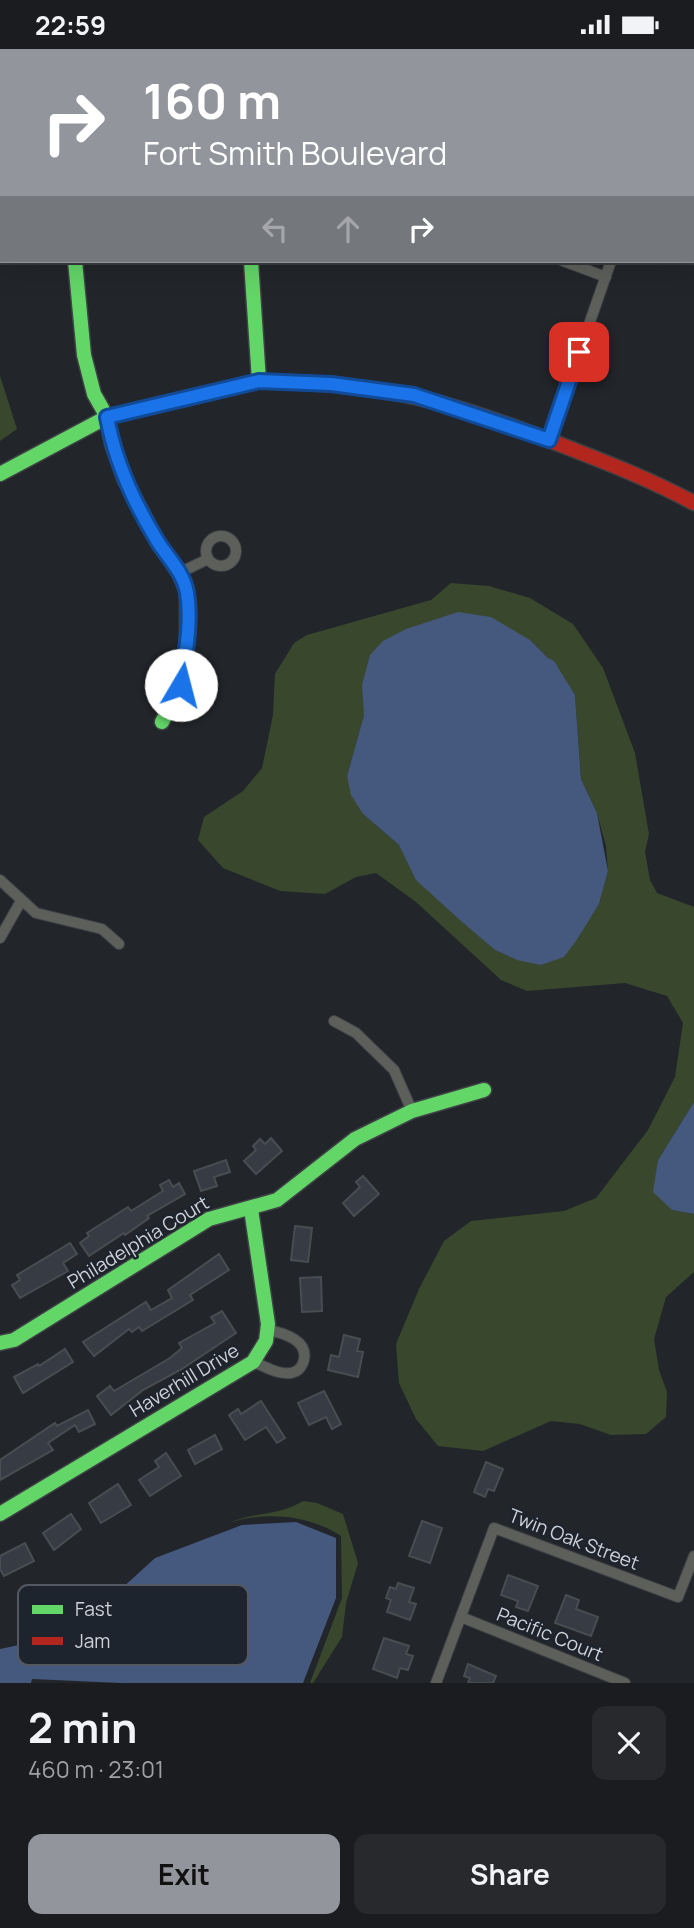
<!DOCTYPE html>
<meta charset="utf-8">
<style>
:root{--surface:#1a1c20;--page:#27292d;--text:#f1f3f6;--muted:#9fa1a5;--line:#383a3e;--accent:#92959c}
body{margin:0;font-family:Manrope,sans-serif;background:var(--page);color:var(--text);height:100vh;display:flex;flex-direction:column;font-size:26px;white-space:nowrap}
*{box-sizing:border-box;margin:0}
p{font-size:23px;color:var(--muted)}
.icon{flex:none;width:38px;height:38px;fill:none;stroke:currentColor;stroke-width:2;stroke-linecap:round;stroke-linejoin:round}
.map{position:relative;height:1634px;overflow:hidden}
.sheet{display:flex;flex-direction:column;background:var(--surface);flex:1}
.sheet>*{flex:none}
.banner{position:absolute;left:0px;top:0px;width:695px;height:214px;box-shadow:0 7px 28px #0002,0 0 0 2px var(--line);background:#92959c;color:#fff;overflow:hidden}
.pin{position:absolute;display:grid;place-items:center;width:60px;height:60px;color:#fff;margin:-30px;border-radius:14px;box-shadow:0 4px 10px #0006}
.me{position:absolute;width:77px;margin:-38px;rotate:8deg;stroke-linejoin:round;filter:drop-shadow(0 0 5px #0008)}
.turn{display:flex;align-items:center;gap:24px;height:147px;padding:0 28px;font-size:32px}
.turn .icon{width:91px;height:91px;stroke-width:2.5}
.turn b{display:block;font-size:49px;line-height:60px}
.lanes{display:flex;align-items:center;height:66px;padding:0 28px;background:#0003;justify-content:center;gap:35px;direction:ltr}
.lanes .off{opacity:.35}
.round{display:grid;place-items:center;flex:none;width:74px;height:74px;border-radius:14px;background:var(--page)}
.head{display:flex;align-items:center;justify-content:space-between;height:119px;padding:0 28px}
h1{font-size:42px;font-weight:700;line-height:52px}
.action{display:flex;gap:14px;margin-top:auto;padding:14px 28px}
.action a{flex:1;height:80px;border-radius:14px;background:var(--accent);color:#111;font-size:28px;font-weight:700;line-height:80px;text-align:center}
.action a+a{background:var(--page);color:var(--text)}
.status{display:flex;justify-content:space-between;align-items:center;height:49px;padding:0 35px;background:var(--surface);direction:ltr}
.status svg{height:19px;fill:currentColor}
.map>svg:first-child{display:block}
.green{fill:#39482d;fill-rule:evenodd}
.water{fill:#45587d}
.building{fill:#363b44;stroke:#494c50;stroke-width:2}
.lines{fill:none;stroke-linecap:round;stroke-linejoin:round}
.street-casing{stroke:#3e4145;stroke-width:12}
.fast-casing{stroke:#3e4145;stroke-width:17}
.jam-casing{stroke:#3e4145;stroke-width:17}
.street{stroke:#5c5f5a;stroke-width:10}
.fast{stroke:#63d668;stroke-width:14}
.jam{stroke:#b3261e;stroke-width:14}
.route-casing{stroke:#114b97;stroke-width:18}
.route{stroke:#1a73e8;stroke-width:12}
.labels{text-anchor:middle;stroke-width:5;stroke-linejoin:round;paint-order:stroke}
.street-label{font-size:19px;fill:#ced2d9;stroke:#1e242e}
.key{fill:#1e242e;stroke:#535861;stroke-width:2}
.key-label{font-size:19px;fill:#ced2d9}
</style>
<div class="status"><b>22:59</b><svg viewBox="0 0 49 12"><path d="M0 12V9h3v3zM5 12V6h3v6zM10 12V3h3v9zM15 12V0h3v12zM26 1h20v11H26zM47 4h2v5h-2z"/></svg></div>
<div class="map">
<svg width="694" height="1634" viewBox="0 0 694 1634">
<rect width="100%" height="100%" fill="#22252a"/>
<g class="green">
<path d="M0 327 17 380 0 392Z"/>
<path d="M451 534 489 537 530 549 573 575 603 619 635 704 649 785 645 803 650 831 657 844 694 858V1053L658 1111 672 1161 694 1165V1223L666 1248 654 1290 659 1321 667 1343 666 1368 646 1385 611 1386 580 1375 551 1372 483 1402 438 1397 416 1370 399 1334 396 1295 419 1240 444 1192 471 1172 564 1162 596 1149 648 1081 675 1028 683 974 667 947 625 934 527 942 501 931 416 853 376 824 356 828 325 845 280 842 223 819 198 791 204 768 243 742 262 719 273 666 275 625 294 594 307 586 431 551ZM530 591 548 609 575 646 581 730 597 764 606 797 608 822 599 855 564 908 517 911 495 901 441 852 408 811 399 796 363 765 347 727 364 666Z"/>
<path d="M303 1452 317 1454 343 1465 358 1514 346 1554 342 1588 313 1634H310L342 1549 341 1487C310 1466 264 1462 229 1474 254 1463 279 1467 303 1452Z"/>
</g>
<g class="water">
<path d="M458 563 491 568 530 591 548 609 554 612 575 646 581 730 597 764 608 822 599 855 576 892 564 908 541 916 517 911 495 901 461 872 416 831 399 796 363 765 351 746 347 727 364 666 362 636 370 606 383 592 406 580Z"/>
<path d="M694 1053V1165L672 1161 653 1143 658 1111Z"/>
<path d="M296 1473 336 1489V1549L303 1634H121L32 1630 31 1634H0V1600L86 1582 109 1551 155 1509 242 1476Z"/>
</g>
<g class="building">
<path d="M271 1089 282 1102 256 1125 244 1112 256 1101 253 1097 260 1090 265 1095Z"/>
<path d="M226 1111 230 1123 214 1128 217 1137 201 1142 194 1122Z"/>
<path d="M363 1127 379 1145 354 1167 343 1154 360 1138 356 1133Z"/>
<path d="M169 1131 173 1138 179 1134 185 1145 147 1167 149 1169 125 1186 124 1184 89 1207 80 1194 89 1187 87 1184 128 1158 131 1162 163 1142 160 1136Z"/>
<path d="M295 1177 312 1179 308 1213 291 1211Z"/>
<path d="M70 1194 77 1205 63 1214 68 1222 20 1249 12 1236 20 1231 17 1226Z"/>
<path d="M219 1205 229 1221 190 1246 193 1251 142 1282 139 1278 132 1283 129 1280 94 1307 83 1293 146 1253 151 1261 172 1249 168 1241Z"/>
<path d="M321 1228 322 1262 302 1263 300 1229Z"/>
<path d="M222 1262 236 1284 182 1320 143 1341 111 1366 97 1347 110 1337 114 1342 170 1309 182 1299 179 1294 215 1274 211 1268Z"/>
<path d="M344 1286 360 1290 357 1302 363 1303 358 1328 328 1321 331 1306 339 1308Z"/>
<path d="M65 1300 73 1313 23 1344 14 1328 38 1315 39 1317Z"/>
<path d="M324 1342 341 1375 332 1380 326 1368 309 1376 298 1354Z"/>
<path d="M261 1352 285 1389 277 1394 266 1378 245 1391 229 1366 238 1360 241 1365Z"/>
<path d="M88 1361 95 1375 79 1383 75 1376 48 1394 53 1401 0 1431V1411L55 1374 57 1377Z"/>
<path d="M215 1386 222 1400 195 1415 188 1401Z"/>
<path d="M166 1404 181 1427 150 1447 139 1431 159 1418 155 1412Z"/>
<path d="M486 1413 503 1420 494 1442 488 1440 485 1448 474 1443Z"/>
<path d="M118 1435 131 1456 101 1474 89 1454Z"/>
<path d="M71 1465 81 1480 54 1501 43 1484Z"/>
<path d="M422 1472 442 1479 430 1514 409 1507Z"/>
<path d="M25 1494 34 1512 4 1527 0 1520V1507Z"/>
<path d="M508 1526 538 1537 528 1562 516 1558 518 1552 501 1546Z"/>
<path d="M398 1534 414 1539 409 1553 416 1555 410 1571 387 1563 391 1551 386 1549 390 1538 396 1540Z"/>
<path d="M566 1546 579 1551 576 1560 598 1568 591 1587 555 1574Z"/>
<path d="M384 1589 409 1597 406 1605 413 1607 408 1621 400 1619 397 1629 373 1620Z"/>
<path d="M468 1615 496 1627 493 1634H468L470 1629 464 1627Z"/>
</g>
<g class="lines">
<defs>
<g id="street">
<path d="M57 0V2"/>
<path d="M477 0 482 2"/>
<path d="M12 2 25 0"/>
<path d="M424 2V0"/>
<path d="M563 212 606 228"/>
<path d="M549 391 611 212"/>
<circle cx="221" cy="502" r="15"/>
<path d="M179 524 208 510"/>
<path d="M0 831 36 864 102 880 119 895"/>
<path d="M0 889 21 852"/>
<path d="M334 972 356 984 394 1021 412 1062"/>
<path d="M253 1313C265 1317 278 1326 291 1324 297 1323 301 1319 303 1314 311 1292 284 1284 268 1281"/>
<path d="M461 1568 625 1634"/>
<path d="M436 1634 494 1479 678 1548 694 1507"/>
</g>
<g id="fast">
<path d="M238 0V2"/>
<path d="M75 212 84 306 94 345 107 368 112 395 124 429 157 492 179 524 187 543V590L181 636 162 673"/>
<path d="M251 212 259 332"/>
<path d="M0 425 107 368 259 332 331 335 376 341"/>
<path d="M0 1294 14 1291 209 1170 277 1151 355 1090 412 1062 484 1041"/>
<path d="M0 1465 253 1313 266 1292 268 1275 251 1160"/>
</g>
<path id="jam" d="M376 341C437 349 494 370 551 392 600 411 648 429 694 454"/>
</defs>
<use href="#street" class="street-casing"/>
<use href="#fast" class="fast-casing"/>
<use href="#jam" class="jam-casing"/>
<use href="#street" class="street"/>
<use href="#fast" class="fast"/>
<use href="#jam" class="jam"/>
</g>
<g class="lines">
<defs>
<path id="route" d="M181 636C185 607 192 573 187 544 184 524 168 509 158 493 134 454 115 413 107 368L259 332 331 335 414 346 549 391 579 303"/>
</defs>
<use href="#route" class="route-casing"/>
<use href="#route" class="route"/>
</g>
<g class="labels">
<g class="street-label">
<text transform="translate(138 1193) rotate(-31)" y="7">Philadelphia Court</text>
<text transform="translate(184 1331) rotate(-31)" y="7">Haverhill Drive</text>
<text transform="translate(574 1490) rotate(21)" y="7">Twin Oak Street</text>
<text transform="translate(550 1585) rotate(22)" y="7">Pacific Court</text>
</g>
</g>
<rect x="18" y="1536" width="230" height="80" rx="10" class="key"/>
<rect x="32" y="1556" width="31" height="9" fill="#63d668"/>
<rect x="32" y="1588" width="31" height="8" fill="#b3261e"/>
<g class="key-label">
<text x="75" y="1567">Fast</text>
<text x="75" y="1599">Jam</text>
</g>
</svg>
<div class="pin" style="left:579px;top:303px;background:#d93025"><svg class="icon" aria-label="arrive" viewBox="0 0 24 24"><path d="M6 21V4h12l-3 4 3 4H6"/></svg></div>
<svg class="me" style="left:181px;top:636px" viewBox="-20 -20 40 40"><circle r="19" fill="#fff"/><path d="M0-13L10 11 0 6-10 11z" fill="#1a73e8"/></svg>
<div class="banner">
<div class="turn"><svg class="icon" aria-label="right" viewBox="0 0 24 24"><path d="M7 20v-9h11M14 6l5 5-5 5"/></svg><div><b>160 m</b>Fort Smith Boulevard</div></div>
<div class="lanes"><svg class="icon off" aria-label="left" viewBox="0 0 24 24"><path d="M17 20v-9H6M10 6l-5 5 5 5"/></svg><svg class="icon off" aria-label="ahead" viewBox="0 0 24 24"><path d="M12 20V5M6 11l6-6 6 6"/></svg><svg class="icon" aria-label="right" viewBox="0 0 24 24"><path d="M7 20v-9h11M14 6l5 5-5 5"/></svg></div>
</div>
</div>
<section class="sheet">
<div class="head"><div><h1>2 min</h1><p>460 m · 23:01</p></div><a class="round"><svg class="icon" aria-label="close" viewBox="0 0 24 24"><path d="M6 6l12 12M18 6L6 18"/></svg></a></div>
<div class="action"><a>Exit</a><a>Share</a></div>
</section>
